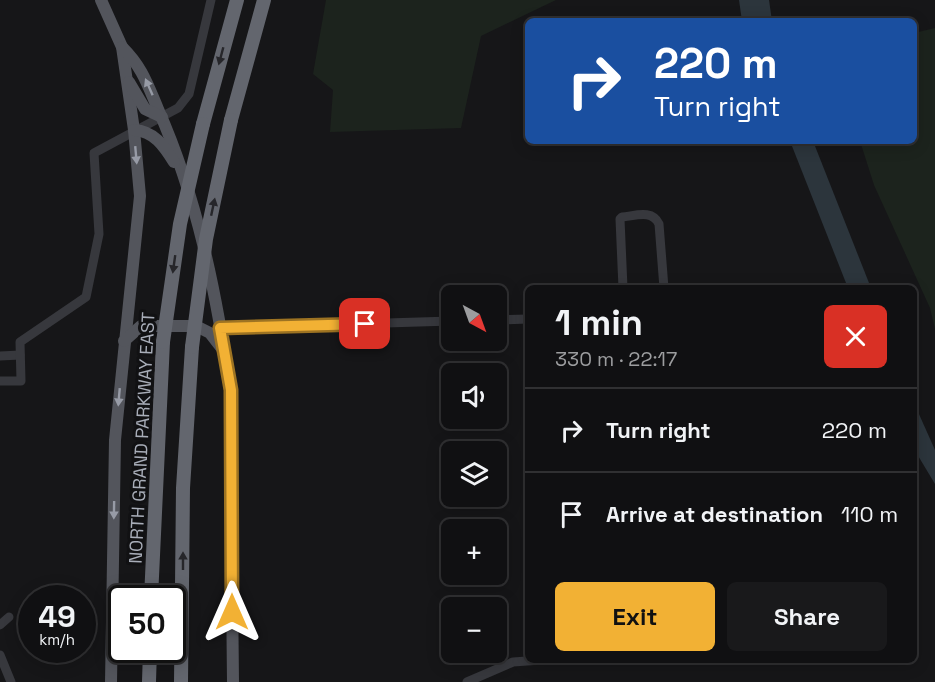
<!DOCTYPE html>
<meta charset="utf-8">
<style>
:root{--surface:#101012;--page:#19191b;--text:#f1f3f6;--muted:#9c9d9f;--line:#303032;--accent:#f2b134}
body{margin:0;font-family:"Space Grotesk",sans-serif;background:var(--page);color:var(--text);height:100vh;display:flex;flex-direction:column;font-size:22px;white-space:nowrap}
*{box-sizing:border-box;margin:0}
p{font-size:20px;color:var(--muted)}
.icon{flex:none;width:33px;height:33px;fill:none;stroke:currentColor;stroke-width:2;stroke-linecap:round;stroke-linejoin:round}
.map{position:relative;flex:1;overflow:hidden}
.drawer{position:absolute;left:525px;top:285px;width:392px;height:378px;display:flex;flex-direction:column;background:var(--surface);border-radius:9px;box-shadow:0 3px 15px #0003,0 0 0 2px var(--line)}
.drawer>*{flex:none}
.hud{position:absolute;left:525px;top:18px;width:392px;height:126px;border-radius:9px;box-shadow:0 3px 15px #0003,0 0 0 2px var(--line);background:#1a4fa0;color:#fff;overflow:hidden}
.needle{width:39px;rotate:139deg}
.controls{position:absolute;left:441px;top:285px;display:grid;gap:12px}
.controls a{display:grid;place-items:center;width:66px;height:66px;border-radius:9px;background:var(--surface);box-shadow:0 3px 15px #0003,0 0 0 2px var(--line);font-size:30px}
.speed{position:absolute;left:18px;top:585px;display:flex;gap:12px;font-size:30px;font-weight:700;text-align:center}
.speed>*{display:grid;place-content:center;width:78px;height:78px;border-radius:50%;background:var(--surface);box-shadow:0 3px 15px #0003,0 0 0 2px var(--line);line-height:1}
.speed small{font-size:15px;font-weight:400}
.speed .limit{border:3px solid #111;border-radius:9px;background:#fff;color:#111}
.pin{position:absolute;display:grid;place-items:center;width:51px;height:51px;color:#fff;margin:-26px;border-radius:12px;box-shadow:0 3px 9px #0006}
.me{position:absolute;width:66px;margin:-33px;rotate:0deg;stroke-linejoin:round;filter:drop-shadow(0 0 4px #0008)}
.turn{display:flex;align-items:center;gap:21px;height:126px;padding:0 30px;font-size:27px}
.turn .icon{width:78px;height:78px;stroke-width:2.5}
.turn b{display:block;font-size:42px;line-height:51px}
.round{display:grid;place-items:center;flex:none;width:63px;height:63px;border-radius:9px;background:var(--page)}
.overview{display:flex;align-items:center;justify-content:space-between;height:102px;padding:0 30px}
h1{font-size:36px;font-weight:700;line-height:45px}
.action{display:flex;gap:12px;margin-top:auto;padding:12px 30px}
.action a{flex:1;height:69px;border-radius:9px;background:var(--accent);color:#111;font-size:24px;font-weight:700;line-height:69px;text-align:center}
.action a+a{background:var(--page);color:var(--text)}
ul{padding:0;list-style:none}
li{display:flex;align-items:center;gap:18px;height:84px;padding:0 30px;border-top:2px solid var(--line)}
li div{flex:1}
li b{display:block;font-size:22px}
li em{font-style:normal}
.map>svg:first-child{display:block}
.green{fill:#1c231d}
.water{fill:#2c353c}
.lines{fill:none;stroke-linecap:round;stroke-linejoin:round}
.minor{stroke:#37383d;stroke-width:9}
.major{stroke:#53555c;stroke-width:12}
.highway{stroke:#63666e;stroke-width:14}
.highway-bridge{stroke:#63666e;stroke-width:14}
.oneway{fill:#26262a}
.oneway2{fill:#979ba6}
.route-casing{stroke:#9d7322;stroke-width:15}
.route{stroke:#f2b134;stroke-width:10}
.labels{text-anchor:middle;stroke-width:6;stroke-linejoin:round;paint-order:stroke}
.street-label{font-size:18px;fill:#a8adb8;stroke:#111113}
</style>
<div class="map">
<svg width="935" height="682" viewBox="0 0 935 682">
<rect width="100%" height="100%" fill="#161618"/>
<g class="green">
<path d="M326 0H556L481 36 461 128 330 132 333 90 313 74Z"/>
<path d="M935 28V329L930 308 874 185 860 141H914V33Z"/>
</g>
<g class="water">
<path d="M739 0H769L772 21H742Z"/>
<path d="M790 141H813L871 288H848Z"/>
<path d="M914 403 935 450V484L914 449Z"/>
</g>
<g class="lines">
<g class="minor">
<path d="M623 288 620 219 622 217C635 216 652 209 659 224L664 288"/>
<path d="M496 320 528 319"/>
<path d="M220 328 452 321"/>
<path d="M0 356 20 355"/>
<path d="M0 381H21L20 342 86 297 99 234 94 153 178 108 189 94 211 0"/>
<path d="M0 625 9 617"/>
<path d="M0 655 11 682"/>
<path d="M467 682 513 662 541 660"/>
</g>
<g class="major">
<path d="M101 0 122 47 134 130 140 196 115 440 111 682"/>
<path d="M122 47C142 67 147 83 158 109 197 197 217 295 230 390L233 682"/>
<path d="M129 82 145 109 162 117"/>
<path d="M134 130C154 131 164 146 174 162"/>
<path d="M124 341 141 326H196L210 333 224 351"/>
</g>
<g class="highway">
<path d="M231 120 264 0"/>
<path d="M203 124 237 0"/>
<path d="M151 598 163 342"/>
<path d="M149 682 150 650"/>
<path d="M181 682 183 488 192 347"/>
</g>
<g class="highway-bridge">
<path d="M163 342 180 224 203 124"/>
<path d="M192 347 206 239 231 120"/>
</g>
</g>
<defs><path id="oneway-solid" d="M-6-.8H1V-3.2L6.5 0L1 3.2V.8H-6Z" transform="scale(1.5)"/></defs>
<g class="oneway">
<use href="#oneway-solid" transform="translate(221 56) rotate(105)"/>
<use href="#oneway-solid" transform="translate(213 207) rotate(-78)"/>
<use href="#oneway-solid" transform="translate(174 264) rotate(98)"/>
<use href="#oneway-solid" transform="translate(183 561) rotate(-90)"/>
</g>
<g class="oneway2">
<use href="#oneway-solid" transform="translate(149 87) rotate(-114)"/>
<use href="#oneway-solid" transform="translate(136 155) rotate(85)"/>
<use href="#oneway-solid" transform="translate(119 397) rotate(95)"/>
<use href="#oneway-solid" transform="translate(114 510) rotate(91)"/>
</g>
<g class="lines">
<defs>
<path id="route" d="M232 612 231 390 220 328 365 324"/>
</defs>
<use href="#route" class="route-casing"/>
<use href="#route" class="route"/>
</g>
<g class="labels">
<g class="street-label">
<text transform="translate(142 438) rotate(-87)" y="6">NORTH GRAND PARKWAY EAST</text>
</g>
</g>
</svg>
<div class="controls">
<a><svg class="needle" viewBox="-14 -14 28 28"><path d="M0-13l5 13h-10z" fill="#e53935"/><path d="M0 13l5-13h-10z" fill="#9c9d9f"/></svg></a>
<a><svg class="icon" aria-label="sound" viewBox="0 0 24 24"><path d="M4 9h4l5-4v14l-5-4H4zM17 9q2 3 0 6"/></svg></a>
<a><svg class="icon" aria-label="layers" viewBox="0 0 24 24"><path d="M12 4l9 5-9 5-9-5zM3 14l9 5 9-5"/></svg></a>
<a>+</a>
<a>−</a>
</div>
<div class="speed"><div>49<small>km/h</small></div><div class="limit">50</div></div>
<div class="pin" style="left:365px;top:324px;background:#d93025"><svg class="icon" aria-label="arrive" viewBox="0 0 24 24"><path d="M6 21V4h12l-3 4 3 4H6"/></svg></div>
<svg class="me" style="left:232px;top:612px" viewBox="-20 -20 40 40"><path d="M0-17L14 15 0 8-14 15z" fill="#f2b134" stroke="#fff" stroke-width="4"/></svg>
<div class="hud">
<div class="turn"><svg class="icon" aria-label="right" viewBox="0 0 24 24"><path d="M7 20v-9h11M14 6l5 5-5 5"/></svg><div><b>220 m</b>Turn right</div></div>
</div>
<section class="drawer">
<div class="overview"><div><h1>1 min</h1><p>330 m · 22:17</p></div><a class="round" style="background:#d93025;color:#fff"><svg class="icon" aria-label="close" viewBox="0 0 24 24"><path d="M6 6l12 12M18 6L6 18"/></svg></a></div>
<ul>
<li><svg class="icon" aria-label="right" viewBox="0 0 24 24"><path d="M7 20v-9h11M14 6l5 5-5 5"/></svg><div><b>Turn right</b></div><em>220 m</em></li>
<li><svg class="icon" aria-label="arrive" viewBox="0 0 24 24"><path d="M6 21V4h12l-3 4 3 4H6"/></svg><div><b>Arrive at destination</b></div><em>110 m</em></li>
</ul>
<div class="action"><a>Exit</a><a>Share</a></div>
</section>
</div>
